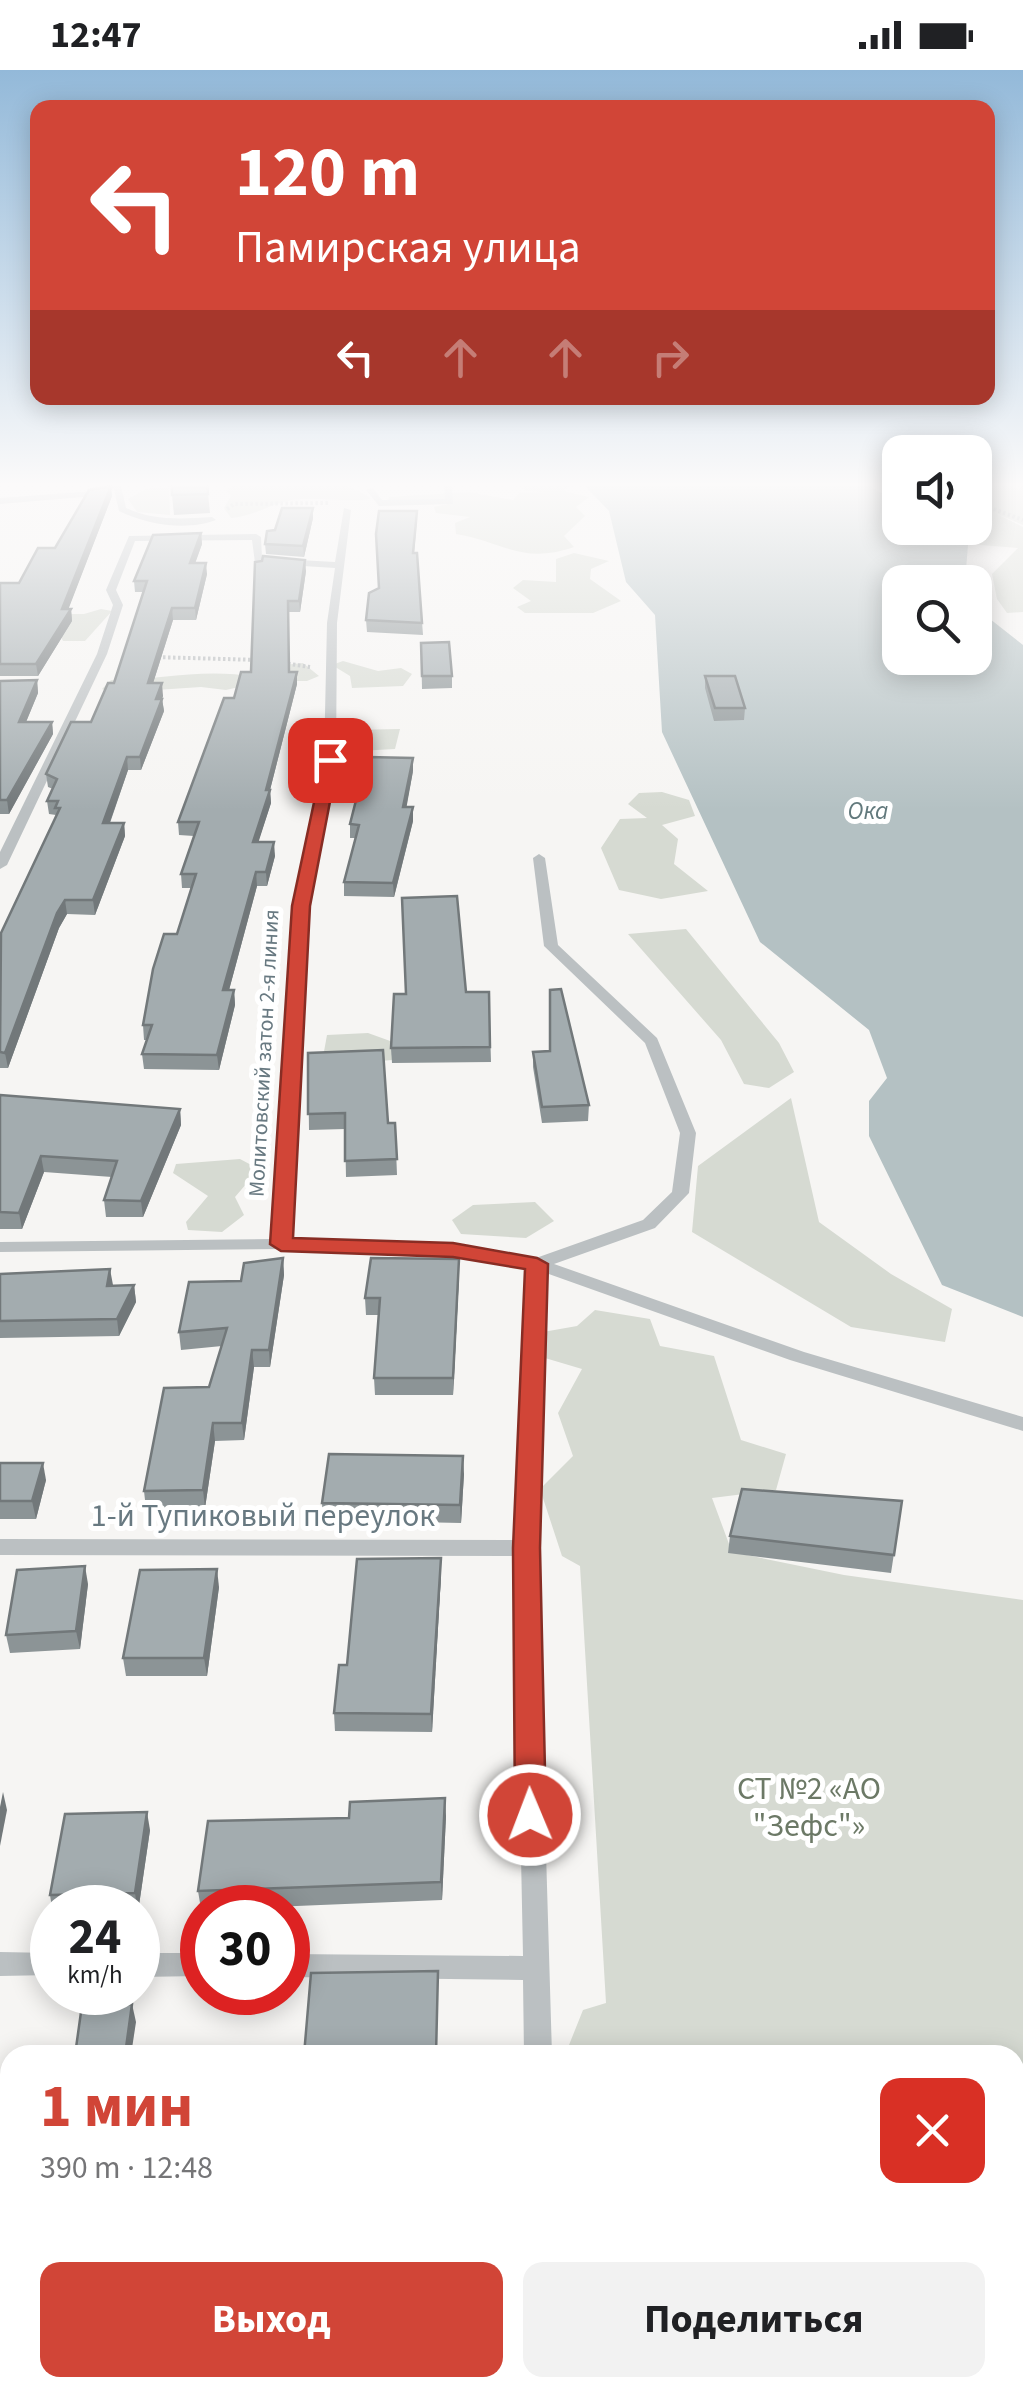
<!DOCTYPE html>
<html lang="ru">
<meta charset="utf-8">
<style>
:root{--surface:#fff;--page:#f2f2f2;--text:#202124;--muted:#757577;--accent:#d14537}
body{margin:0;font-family:"Source Sans 3",sans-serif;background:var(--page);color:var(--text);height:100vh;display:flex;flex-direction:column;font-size:38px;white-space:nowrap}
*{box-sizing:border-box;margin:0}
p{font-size:32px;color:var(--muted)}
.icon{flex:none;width:55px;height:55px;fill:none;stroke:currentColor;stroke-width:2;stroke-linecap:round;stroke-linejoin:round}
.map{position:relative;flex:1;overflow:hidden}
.drawer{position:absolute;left:0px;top:1975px;width:1025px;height:352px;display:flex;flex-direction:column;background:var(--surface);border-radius:30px 30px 0 0;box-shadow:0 5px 25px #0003}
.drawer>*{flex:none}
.guide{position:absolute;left:30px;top:30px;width:965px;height:305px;border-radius:20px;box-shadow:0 5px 25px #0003;background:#d14537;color:#fff;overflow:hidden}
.tools{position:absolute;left:882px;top:365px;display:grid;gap:20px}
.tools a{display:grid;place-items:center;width:110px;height:110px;border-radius:20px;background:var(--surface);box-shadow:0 5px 25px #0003;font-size:50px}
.speed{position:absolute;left:30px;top:1815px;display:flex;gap:20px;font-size:50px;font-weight:700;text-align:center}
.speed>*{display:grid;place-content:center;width:130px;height:130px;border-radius:50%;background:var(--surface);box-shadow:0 5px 25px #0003;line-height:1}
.speed small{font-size:25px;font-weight:400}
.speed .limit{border:15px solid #d22;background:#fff;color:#111}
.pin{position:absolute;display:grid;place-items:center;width:85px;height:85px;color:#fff;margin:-42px;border-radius:20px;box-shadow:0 5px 15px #0006}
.me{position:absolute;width:110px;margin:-55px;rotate:359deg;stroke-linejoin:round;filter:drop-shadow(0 0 8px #0008)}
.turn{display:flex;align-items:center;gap:35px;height:210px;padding:0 40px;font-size:45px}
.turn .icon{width:130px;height:130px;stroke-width:2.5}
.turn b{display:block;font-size:70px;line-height:85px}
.lanes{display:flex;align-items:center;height:95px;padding:0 40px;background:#0003;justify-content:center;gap:50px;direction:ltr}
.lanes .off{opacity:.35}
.round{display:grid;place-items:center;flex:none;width:105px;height:105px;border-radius:20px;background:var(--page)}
.overview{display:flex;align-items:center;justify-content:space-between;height:170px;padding:0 40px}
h1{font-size:60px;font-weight:700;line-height:75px;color:var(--accent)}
.action{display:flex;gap:20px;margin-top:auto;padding:20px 40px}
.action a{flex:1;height:115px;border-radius:20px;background:var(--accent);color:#fff;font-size:40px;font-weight:700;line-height:115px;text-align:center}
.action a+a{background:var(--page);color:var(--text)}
.status{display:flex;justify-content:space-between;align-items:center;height:70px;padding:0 50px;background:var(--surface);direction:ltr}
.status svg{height:28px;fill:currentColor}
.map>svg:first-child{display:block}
.green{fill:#d6dad2}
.water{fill:#b4c1c3}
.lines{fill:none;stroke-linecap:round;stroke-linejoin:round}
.path{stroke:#b5b9bb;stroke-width:4;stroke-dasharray:2.5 2.5;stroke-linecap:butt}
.minor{fill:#bbc0c2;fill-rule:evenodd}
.wall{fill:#8c9496}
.shaded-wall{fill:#72787a}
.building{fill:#a3acaf;stroke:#72787a;stroke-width:2.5}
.route{fill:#d14537;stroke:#882d24;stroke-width:2.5}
.labels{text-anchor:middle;stroke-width:10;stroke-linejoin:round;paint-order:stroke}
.far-street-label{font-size:22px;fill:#687981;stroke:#fff}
.far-water-label{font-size:25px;font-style:italic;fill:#637a7d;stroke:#fff}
.near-street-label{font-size:32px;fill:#687981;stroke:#fff}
.near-park-label{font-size:32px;fill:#6c7966;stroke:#fff}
</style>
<div class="status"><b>12:47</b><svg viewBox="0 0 49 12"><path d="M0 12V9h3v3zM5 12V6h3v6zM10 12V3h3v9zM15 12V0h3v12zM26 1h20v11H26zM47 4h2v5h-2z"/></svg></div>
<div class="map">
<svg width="1023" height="2327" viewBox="0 0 1023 2327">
<rect width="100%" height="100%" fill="#f6f5f3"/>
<g class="green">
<path d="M233 414C273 414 338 402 371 429 345 433 318 426 292 430 270 434 254 446 231 448L224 438 231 426 226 421Z"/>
<path d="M515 414H575L563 421 589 427 576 437 585 446 564 466 574 477C522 495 504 472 456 464L455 453 470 447 436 443 434 437 453 433 388 431 389 427 469 422 513 430 519 423 546 422 527 421Z"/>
<path d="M975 414H1009L1019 420 1023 415V455L995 443 1023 457V542L1007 543 997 529 992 504 1018 478 980 475 950 458H975Z"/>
<path d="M169 418 170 445 137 442 128 429 146 419Z"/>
<path d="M574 483 609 491 591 499 590 509 621 531 593 543H525L517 537 531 531 513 518 523 510 556 512V489Z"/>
<path d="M101 539 112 541 85 571H63L58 561 0 544H84Z"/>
<path d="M343 591 378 601 401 598 412 604 403 616 352 618 350 606 332 595Z"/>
<path d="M303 593 319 606 307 611H265L226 620 201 617 111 623 102 619 111 610C163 610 207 597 259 608L283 595Z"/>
<path d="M400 659 395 679 358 681 333 670 348 660Z"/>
<path d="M662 722 689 730 695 746 662 755 678 769 674 794 708 821 661 829 619 820 601 778 620 749 647 748 628 734 639 723Z"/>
<path d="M686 859 779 973 794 1002 769 1018 744 1014 721 970 628 864Z"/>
<path d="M368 963 404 976V989L357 993 323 987 327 965Z"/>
<path d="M791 1028 819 1152 891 1204 952 1239 945 1272 851 1257 692 1162 698 1096Z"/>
<path d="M240 1089 259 1099 235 1127 244 1145 222 1162 188 1160 186 1152 208 1126 173 1103 176 1094Z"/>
<path d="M535 1132 554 1151 526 1168 461 1164 452 1150 473 1135Z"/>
<path d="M595 1240 650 1249 660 1276 714 1286 741 1370 786 1384 776 1420 712 1428 732 1482 844 1505 1023 1530V2327H585L588 2318H1015V1985H565L583 1940 606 1933 580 1496 562 1486 540 1419 573 1386 558 1343 582 1299 545 1288 543 1262 577 1256Z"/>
</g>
<path class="water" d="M583 414H866L900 434V458H939L968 475 965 512H900V588H975V529L990 549 1023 575V1247L942 1215 869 1066V1031L887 1008 869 960 760 872 662 662 655 545 626 512 609 441Z"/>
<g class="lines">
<g class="path">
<path d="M1018 414 1023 417"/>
<path d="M975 432 1023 450"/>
<path d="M227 439 234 434 328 433"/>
<path d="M153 587 260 590"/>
<path d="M283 593 310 597"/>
</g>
<g class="minor">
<path d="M111 414H124L121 416 126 438C154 451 182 449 212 447L216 450C188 461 147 455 119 441L114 419 95 426 0 434V428L94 421Z"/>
<path d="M444 414H452L453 434 379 436 366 420 373 418 382 430 445 429Z"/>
<path d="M344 438 351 440 337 553 336 689 308 836 290 1169 453 1175 536 1188 643 1150 672 1122 680 1063 645 973 544 876 533 788 539 784 545 788 558 875 657 968 696 1063 689 1123 655 1158 554 1194 804 1282 1023 1347V1361L790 1290 546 1203 537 1478 552 1985H524L523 1910 288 1907V1884L523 1886 515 1486 0 1485V1469L516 1470 528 1198 453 1185 281 1179 0 1182V1172L273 1169 294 836 324 689 327 553 335 498 255 493 252 470 135 471 116 520 123 535 107 584 7 795 0 799V782L97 584 113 535 106 520 129 466 256 464 261 467 262 488 335 492Z"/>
<path d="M0 1882 52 1883V1905L0 1906Z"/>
<path d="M138 1883H202V1906L138 1907Z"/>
<path d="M539 2318H571L572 2327H540Z"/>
</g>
</g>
<g class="wall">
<path d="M207 414 210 443 174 445 172 425Z"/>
<path d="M111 416 112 426 68 539H71L72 551 38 606H0V513H19L55 478Z"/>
<path d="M313 438V448L304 487 266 484 265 474 275 460Z"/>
<path d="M417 451 414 483H417L423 565 367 562 366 550Z"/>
<path d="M201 463 202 474 195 493 207 504 196 550H173L153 613 163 626 162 629 164 641 141 700H128L110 753H124L125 766 95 845 67 844 59 858 8 998H0V869L56 746V745L49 744 47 731 53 719 48 717 46 704 91 652 114 613 143 522H135L134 511Z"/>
<path d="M255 492 306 501 300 542H289V602L297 614 270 720 271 733 258 772 275 786 267 816H257L229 920H234L235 935 219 1000 144 999 142 984 147 970H144L143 955 177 864 191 818H182L181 804 194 766 179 765 178 752 234 628 251 602Z"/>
<path d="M421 573 452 606V618L422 619Z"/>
<path d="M705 606 745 638 744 650 714 651 705 618Z"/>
<path d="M37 610 38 623 26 652H52L53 664 9 744H0V611Z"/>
<path d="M413 701 406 737 413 751 394 827 344 826V812L355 768H350V754Z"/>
<path d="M466 922H489L491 992 392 993 391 978Z"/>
<path d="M533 982 589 1035 588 1051 542 1053 533 997Z"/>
<path d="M308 983 388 1053H395L397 1105 346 1107 345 1059 309 1060Z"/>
<path d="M0 1025 180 1039 181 1055 143 1147H106L104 1130 112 1107 44 1102 22 1159H0Z"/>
<path d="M283 1188 284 1205 270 1297H254L244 1370 215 1371 205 1438 146 1439 144 1421 209 1317 222 1276 181 1280 179 1262 241 1211Z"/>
<path d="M0 1204 112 1216 134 1215 136 1232 119 1266 0 1268Z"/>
<path d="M459 1206 453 1325H375L374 1308 379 1245H366L365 1228Z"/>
<path d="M0 1393 46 1410 36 1449H0Z"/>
<path d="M464 1404 461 1453 323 1450 322 1433Z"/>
<path d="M902 1431 891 1503 728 1483 730 1466Z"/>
<path d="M441 1488V1506L432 1662 335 1661 334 1643 347 1595Z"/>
<path d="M88 1514 80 1579 10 1583 6 1565Z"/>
<path d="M219 1517 207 1606H126L123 1588Z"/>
<path d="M446 1746 442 1830 250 1838H202L201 1839 198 1821Z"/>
<path d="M150 1760 138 1842V1838H52L50 1825Z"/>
</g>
<g class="shaded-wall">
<path d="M111 416 112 426 65 548 71 539 72 551 38 606 36 594 62 539Z"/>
<path d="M313 438V448L304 487 303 476Z"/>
<path d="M201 463 202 474 191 505 190 493Z"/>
<path d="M305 490 306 501 300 542 299 531Z"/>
<path d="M206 493 207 504 196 550 195 538Z"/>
<path d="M172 538 173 550 149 626 148 613Z"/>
<path d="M297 602V614L270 720 271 733 254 786 253 772Z"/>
<path d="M37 610 38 623 21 664 19 652Z"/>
<path d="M162 613 163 626 157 641 156 629Z"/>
<path d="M162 629 164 641 141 700 140 687Z"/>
<path d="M52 652 53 664 9 744 7 730Z"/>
<path d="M127 687 128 700 105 766 103 753Z"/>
<path d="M413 688V701L404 751 403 737Z"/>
<path d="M413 737V751L394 827 393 813Z"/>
<path d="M124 753 125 766 95 845 93 830Z"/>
<path d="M274 772 275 786 267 816 266 802Z"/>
<path d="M256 802 257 816 225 935 223 920Z"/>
<path d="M65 830 67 844 59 858 8 998 5 983 57 843Z"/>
<path d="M234 920 235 935 219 1000 217 985Z"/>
<path d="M180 1039 181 1055 143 1147 141 1131Z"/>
<path d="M41 1086 44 1102 22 1159 19 1143Z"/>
<path d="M283 1188 284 1205 270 1297 269 1280Z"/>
<path d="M459 1189V1206L453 1325V1308Z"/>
<path d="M110 1199 113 1215 107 1216Z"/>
<path d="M134 1215 136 1232 119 1266 117 1249Z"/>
<path d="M252 1280 254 1297 244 1370 242 1353Z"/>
<path d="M213 1353 215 1371 205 1438 203 1420Z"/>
<path d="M463 1386 464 1404 461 1453 460 1435Z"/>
<path d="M43 1393 46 1410 36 1449 32 1431Z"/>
<path d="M441 1488V1506L432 1662 431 1644Z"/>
<path d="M85 1496 88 1514 80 1579 76 1561Z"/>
<path d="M217 1499 219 1517 207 1606 204 1588Z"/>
<path d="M3 1722 7 1740 0 1776V1737Z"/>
<path d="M445 1728 446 1746 442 1830 441 1812Z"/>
<path d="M147 1742 150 1760 138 1842 135 1823Z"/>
<path d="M132 1934 136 1952 131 1985H125Z"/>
</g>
<g class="building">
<path d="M172 414H207L208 424 172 425Z"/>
<path d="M111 416 62 539H71L36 594H0V513H19L38 478H55L89 420Z"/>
<path d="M282 438H313L303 476 265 474 267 461 275 460Z"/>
<path d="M379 441H417L413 483H417L422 553 366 550 369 523 379 518 376 464Z"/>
<path d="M201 463 190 493H206L195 538H172L148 613H162L156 629H162L140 687H127L103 753H124L93 830H65L57 843 5 983 0 982 1 863 60 738H55L58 731H47L57 709 46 704 71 652H91L108 613H114L147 511H134L153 465Z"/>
<path d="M263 486 305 490 299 531H288L289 602H297L266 720H270L253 772H274L266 802H256L223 920H234L217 985 142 984 152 955H143L153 899 164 864H177L196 804H181L199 752H178L224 628H234L241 602H251L255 492 262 491Z"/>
<path d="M449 572 452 606H422L421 573Z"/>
<path d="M705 606H735L745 638H715Z"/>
<path d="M37 610 19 652H52L7 730H0V611Z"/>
<path d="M367 687 413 688 403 737H413L393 813 344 812 359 755 350 754Z"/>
<path d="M457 826 466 922H489L490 977 391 978 394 924H406L402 828Z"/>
<path d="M561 919 589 1035 542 1037 533 982 550 981V920Z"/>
<path d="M383 980 388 1053H395L397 1089 345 1091V1043L308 1044V983Z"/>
<path d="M0 1025 180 1039 141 1131 104 1130 117 1091 41 1086 19 1143 0 1142Z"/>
<path d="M283 1188 269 1280H252L242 1353H213L203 1420 144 1421 164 1318 209 1317 227 1258 179 1262 189 1212 241 1211 244 1193Z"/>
<path d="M371 1188 459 1189 453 1308H374L380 1228H365Z"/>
<path d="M110 1199 107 1216 134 1215 117 1249 0 1251V1204Z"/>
<path d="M329 1384 463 1386 460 1435 322 1433Z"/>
<path d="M0 1393H43L32 1431H0Z"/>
<path d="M742 1419 902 1431 894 1485 730 1466Z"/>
<path d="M441 1488 431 1644 334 1643 339 1595H347L357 1489Z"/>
<path d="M85 1496 76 1561 6 1565 17 1500Z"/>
<path d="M217 1499 204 1588H123L140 1500Z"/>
<path d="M445 1728 441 1812 198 1821 208 1751 349 1748 350 1732Z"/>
<path d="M147 1742 135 1823 50 1825 65 1744Z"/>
<path d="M438 1901 436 1985H304L311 1903Z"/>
<path d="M132 1934 125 1985H75L82 1935Z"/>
</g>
<linearGradient id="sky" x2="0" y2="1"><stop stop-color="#93b9d9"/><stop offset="0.56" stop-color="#fbfafa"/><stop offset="1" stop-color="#fbfafa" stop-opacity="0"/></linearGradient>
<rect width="1023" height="740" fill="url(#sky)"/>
<path class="route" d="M330 685 338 690 310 836 293 1168 453 1173 537 1188 548 1194 540 1478 546 1745 542 1754 530 1758 519 1754 515 1745 513 1478 525 1199 453 1187 281 1181 270 1174 292 836 323 690Z"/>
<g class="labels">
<g class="far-street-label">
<text transform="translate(263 983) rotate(-87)" y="8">Молитовский затон 2-я линия</text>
</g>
<g class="far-water-label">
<text x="868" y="749">Ока</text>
</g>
<g class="near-street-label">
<text x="263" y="1456">1-й Тупиковый переулок</text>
</g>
<g class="near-park-label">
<text x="809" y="1729">СТ №2 «АО<tspan x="809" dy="37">"Зефс"»</tspan></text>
</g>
</g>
</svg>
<div class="tools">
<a><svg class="icon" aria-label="sound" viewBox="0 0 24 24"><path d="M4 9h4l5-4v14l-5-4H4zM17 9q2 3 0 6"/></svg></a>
<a><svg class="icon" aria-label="search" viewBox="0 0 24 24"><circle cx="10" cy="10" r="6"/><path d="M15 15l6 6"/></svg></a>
</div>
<div class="speed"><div>24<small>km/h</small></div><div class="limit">30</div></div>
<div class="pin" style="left:330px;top:690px;background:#d93025"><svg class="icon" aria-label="arrive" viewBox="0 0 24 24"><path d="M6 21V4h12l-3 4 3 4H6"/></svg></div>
<svg class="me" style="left:530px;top:1745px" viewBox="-20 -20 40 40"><circle r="17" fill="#d14537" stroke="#fff" stroke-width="3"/><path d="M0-11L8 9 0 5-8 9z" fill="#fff"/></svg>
<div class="guide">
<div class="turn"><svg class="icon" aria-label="left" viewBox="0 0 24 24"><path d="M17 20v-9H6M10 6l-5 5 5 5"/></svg><div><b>120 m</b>Памирская улица</div></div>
<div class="lanes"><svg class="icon" aria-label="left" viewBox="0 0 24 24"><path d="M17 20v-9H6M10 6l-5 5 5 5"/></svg><svg class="icon off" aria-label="ahead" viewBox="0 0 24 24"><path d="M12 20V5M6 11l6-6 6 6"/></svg><svg class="icon off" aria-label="ahead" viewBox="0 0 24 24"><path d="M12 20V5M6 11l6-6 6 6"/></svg><svg class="icon off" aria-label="right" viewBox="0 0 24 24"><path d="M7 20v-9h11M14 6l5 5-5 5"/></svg></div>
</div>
<section class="drawer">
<div class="overview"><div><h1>1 мин</h1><p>390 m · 12:48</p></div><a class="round" style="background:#d93025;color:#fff"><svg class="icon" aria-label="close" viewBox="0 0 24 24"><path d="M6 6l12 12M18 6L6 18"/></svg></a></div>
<div class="action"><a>Выход</a><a>Поделиться</a></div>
</section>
</div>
